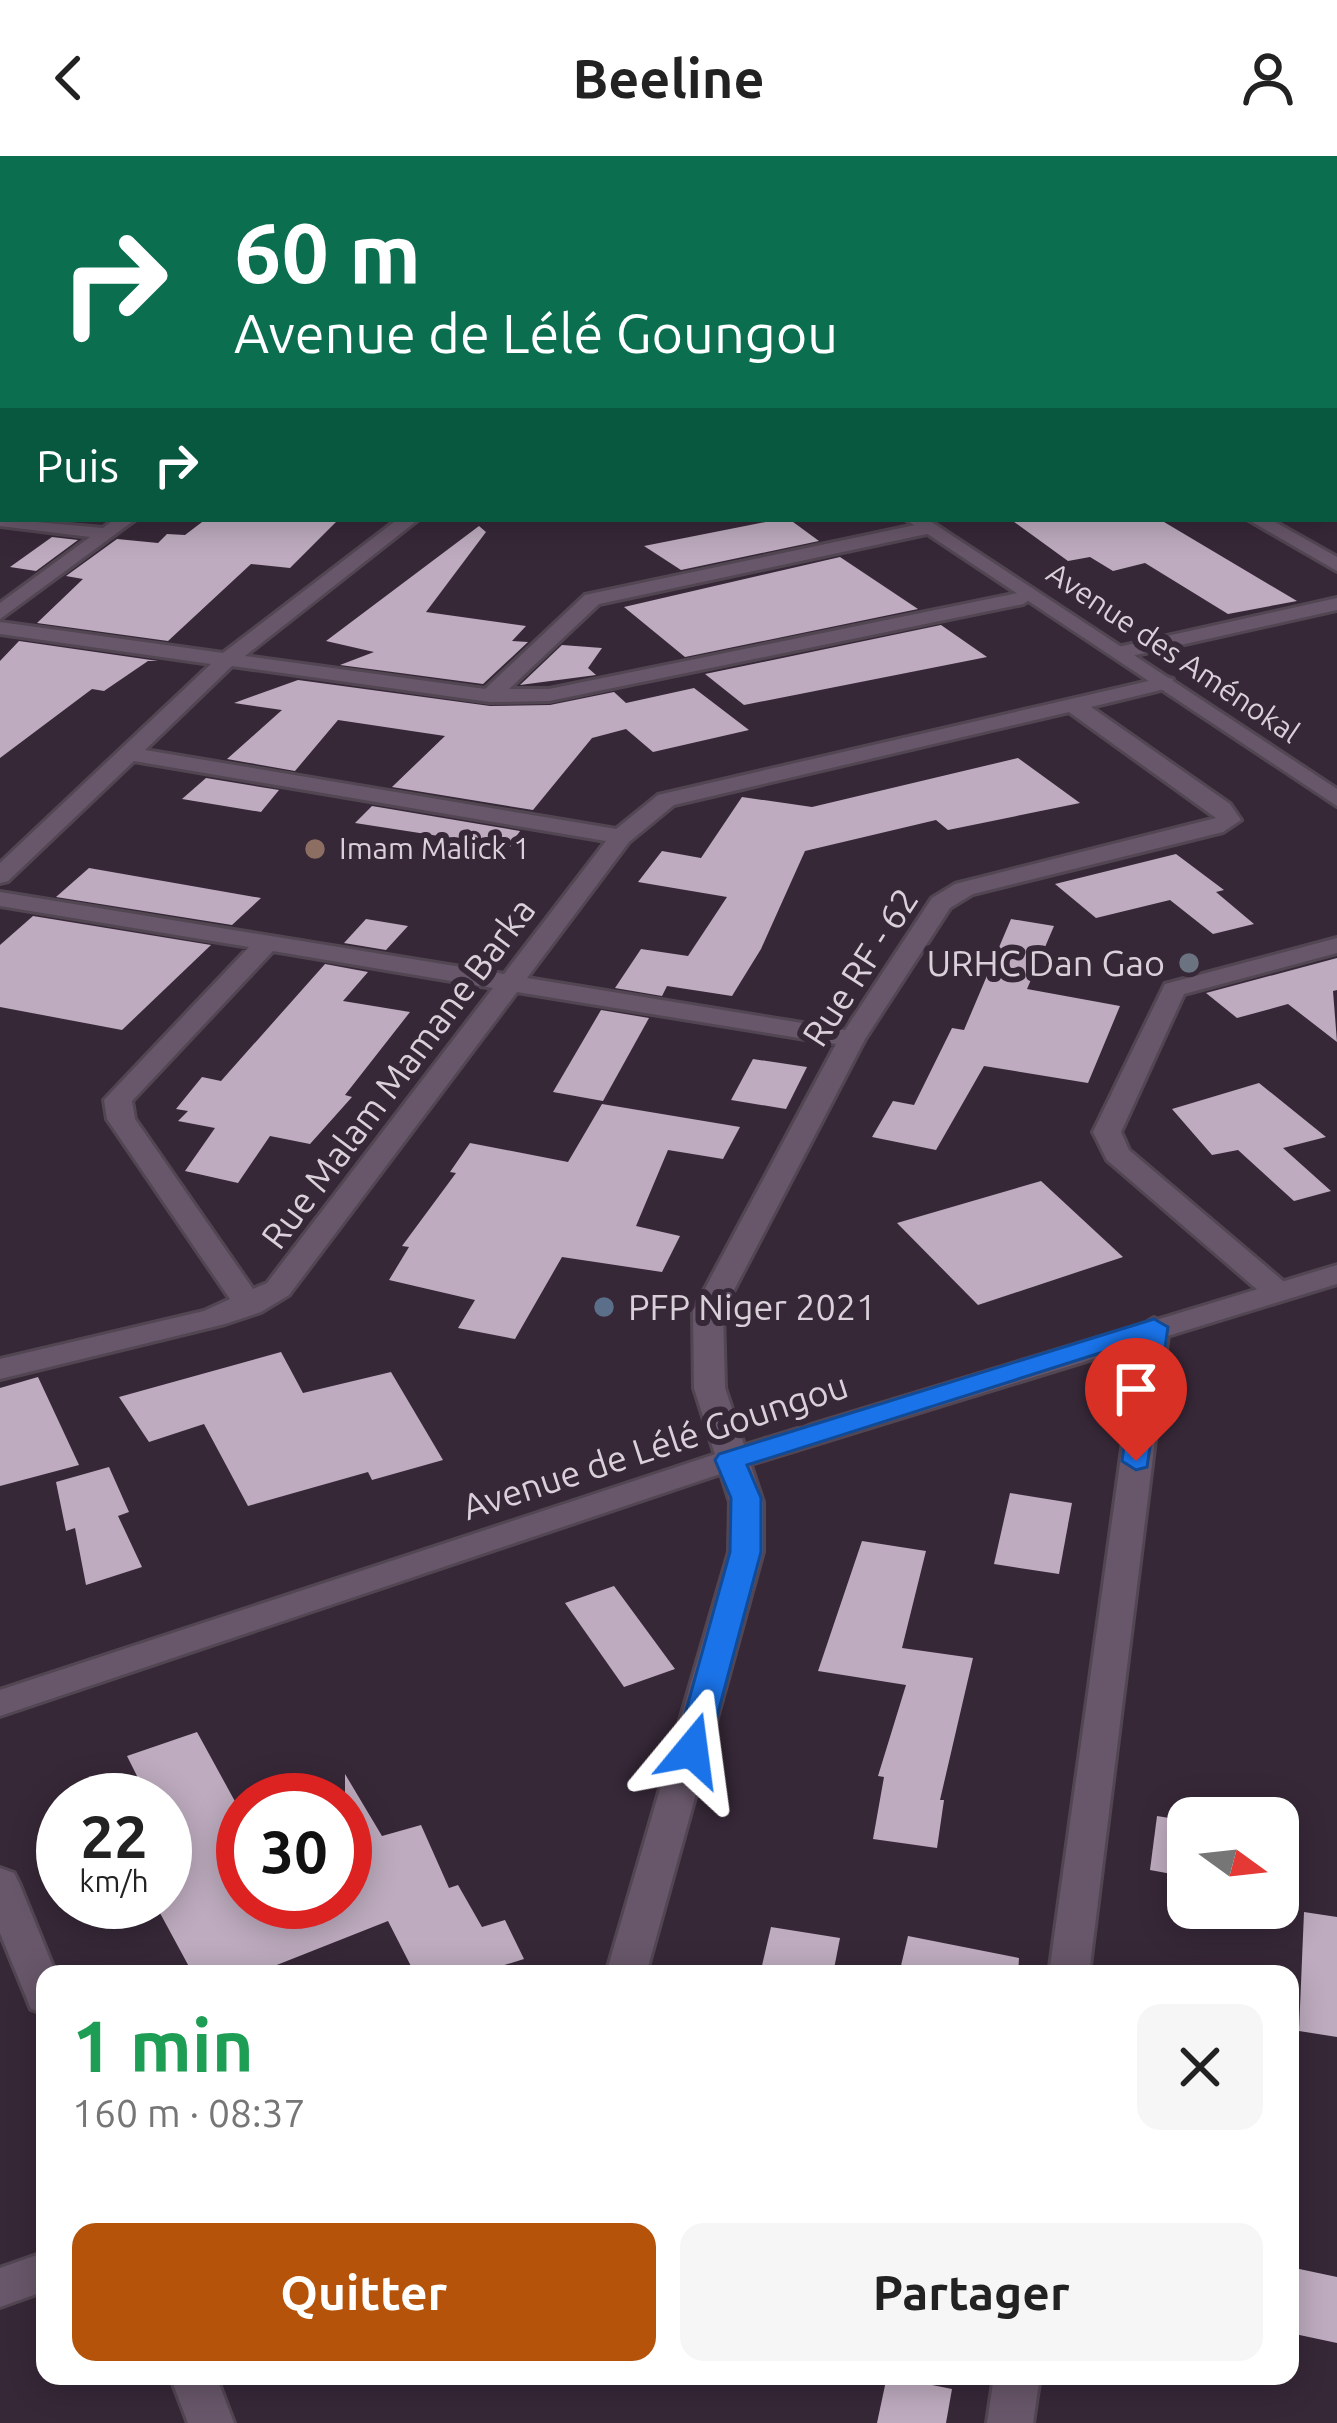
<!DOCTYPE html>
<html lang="fr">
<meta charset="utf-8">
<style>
:root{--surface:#fff;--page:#f6f6f6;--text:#222;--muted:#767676;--accent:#b45309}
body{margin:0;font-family:Ubuntu,sans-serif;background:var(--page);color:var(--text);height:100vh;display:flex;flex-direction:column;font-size:45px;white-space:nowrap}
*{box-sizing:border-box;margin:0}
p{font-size:39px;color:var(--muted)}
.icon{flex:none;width:66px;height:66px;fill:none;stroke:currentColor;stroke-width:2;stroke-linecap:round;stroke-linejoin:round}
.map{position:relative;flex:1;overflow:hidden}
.details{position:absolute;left:36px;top:1809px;width:1263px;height:420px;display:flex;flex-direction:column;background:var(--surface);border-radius:24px;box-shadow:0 6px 30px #0003}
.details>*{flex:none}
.hud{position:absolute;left:0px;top:0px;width:1338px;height:366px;box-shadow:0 6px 30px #0003;background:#0b6e4f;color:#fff;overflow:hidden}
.needle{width:78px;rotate:105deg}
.tools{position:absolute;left:1167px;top:1641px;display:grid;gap:24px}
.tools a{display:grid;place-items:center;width:132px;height:132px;border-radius:24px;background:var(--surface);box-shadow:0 6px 30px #0003;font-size:60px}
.speed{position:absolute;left:36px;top:1617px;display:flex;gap:24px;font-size:60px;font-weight:700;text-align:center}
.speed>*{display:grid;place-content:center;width:156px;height:156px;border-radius:50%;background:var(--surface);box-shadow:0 6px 30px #0003;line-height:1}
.speed small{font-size:30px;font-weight:400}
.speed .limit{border:18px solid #d22;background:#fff;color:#111}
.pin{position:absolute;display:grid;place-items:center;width:102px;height:102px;color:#fff;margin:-123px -51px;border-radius:50% 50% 50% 0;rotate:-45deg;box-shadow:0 0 12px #0007}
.pin .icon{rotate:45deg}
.me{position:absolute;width:132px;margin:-66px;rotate:16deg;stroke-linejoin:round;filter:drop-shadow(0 0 9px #0008)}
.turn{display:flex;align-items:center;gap:42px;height:252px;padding:0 36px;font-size:54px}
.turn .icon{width:156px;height:156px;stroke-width:2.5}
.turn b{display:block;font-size:84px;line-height:102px}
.then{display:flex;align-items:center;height:114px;padding:0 36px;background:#0003;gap:24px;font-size:45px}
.round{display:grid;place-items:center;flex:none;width:126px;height:126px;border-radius:24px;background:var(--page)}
.head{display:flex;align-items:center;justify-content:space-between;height:204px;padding:0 36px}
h1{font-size:72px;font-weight:600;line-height:90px;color:#1e9e55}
.button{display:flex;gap:24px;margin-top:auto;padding:24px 36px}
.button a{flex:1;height:138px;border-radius:24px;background:var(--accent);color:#fff;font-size:48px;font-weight:600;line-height:138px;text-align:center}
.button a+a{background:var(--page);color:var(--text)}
header{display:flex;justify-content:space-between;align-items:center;height:156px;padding:0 36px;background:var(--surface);font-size:54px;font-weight:600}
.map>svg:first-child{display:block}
.building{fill:#beabbf}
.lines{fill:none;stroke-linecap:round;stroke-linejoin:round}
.street-casing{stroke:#534653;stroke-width:6}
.secondary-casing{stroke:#534653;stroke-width:6}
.primary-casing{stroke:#534653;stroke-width:6}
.street{fill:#68576a;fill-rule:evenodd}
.secondary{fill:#68576a;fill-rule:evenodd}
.primary{fill:#b87d85;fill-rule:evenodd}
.route{fill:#1a73e8;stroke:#114b97;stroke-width:3}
.education-dot{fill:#8d6e63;stroke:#372838;stroke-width:4.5}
.worship-dot{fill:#6b7280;stroke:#372838;stroke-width:4.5}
.service-dot{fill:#5c6f8a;stroke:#372838;stroke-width:4.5}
.labels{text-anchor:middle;stroke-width:12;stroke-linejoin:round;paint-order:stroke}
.far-street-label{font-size:30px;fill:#dad0da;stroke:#372838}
.far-poi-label{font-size:30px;fill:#dad0da;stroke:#372838;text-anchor:start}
.poi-label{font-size:36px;fill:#dad0da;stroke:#372838;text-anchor:end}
.street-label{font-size:36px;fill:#dad0da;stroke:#372838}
</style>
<header><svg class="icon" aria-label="back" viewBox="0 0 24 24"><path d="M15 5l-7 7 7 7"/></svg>Beeline<svg class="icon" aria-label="person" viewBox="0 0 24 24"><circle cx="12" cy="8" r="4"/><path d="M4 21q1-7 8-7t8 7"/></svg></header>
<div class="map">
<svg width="1337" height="2267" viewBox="0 0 1337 2267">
<rect width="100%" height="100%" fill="#372838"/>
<g class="building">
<path d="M206 363H339L290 412 251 408 168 485 37 467 83 423 66 420 117 383 158 387 167 378 185 379Z"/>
<path d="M781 363H789L819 385 681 414 644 390Z"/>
<path d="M1010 363H1159L1297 445 1228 458 1145 407 1113 415 1090 401 1068 405Z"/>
<path d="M479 370 486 376 426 456 526 470 512 485 528 486 483 528 340 509 374 496 326 485Z"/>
<path d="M52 381 78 384 36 415 10 411Z"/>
<path d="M840 401 918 453 685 501 624 451Z"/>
<path d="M941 469 987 501 744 549 705 518Z"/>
<path d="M19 485 158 505H148L104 535 92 533 0 602V505Z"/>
<path d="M562 489 602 492 588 512 596 519 520 529Z"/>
<path d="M298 524 490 550 550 549 614 536 626 547 694 532 749 574 653 596 626 573 592 582 533 654 392 631 445 580 338 564 295 615 227 603 282 554 234 547Z"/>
<path d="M1018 602 1080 647 948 674 936 664 805 695 761 793 732 840 667 830 662 840 615 832 641 793 688 800 727 741 638 726 662 695 701 702 742 641 812 651Z"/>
<path d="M206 622 279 634 261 656 182 643Z"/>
<path d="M372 650 520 675 510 691 355 667Z"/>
<path d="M1176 698 1224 734 1216 736 1254 768 1213 778 1170 744 1096 762 1055 728Z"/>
<path d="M89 712 261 742 232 769 56 741Z"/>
<path d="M33 760 211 789 122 874 0 851V789Z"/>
<path d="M366 763 408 770 386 794 344 787Z"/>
<path d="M1011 763 1054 770 1027 833 1120 850 1088 927 984 910 936 994 872 981 893 945 914 949 952 872 964 874Z"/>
<path d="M1337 802V834L1333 835 1337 886 1288 848 1237 862 1206 837Z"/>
<path d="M325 808 368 816 343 845 410 856 345 939 352 941 310 988 270 980 238 1027 185 1015 215 972 178 965 188 955 176 953 202 921 221 925Z"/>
<path d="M601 854 649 862 603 945 553 936Z"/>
<path d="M753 903 807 911 786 953 731 944Z"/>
<path d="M1259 927 1326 981 1283 992 1331 1035 1294 1045 1238 994 1212 999 1172 953Z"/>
<path d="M602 948 740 971 723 1003 668 994 636 1070 680 1080 662 1116 562 1101 515 1183 458 1172 475 1144 389 1124 409 1091 402 1090 456 1017 450 1016 470 987 568 1006Z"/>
<path d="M1041 1025 1123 1101 978 1149 897 1067Z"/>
<path d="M281 1196 303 1237 391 1216 443 1304 372 1324 368 1316 248 1350 204 1268 149 1286 119 1241Z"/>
<path d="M38 1221 79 1309 0 1330V1232Z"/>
<path d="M109 1311 129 1356 118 1360 142 1411 86 1429 75 1372 66 1375 56 1326Z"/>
<path d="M1010 1337 1072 1347 1059 1418 994 1408Z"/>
<path d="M862 1385 926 1395 902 1492 973 1502 940 1644H944L937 1692 873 1683 884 1621 878 1620 906 1529 818 1515Z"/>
<path d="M614 1430 675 1513 624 1531 565 1447Z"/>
<path d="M197 1576 243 1660V1746H345V1618L382 1680 421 1669 449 1732 458 1729 482 1771 505 1764 524 1803 475 1818H415L388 1765 254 1818H193L154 1746H165V1644H149L127 1600Z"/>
<path d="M1157 1660 1188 1665V1721L1150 1714Z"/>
<path d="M1304 1756 1337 1761V1881L1299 1875Z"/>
<path d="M771 1771 840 1782 833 1818H760Z"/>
<path d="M908 1780 1019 1802 1018 1818H899Z"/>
<path d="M1290 2111 1337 2121V2187L1290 2177Z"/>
<path d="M887 2220 952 2233 946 2267H877Z"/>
</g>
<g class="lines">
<defs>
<g id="street">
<path d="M801 0H819L821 3H803Z"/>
<path d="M1097 0H1115L1117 3H1099Z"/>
<rect x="1335" y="19" width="2" height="8"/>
<rect x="1335" y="88" width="2" height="8"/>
<path d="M1335 128 1337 129V139L1335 138Z"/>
<rect x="0" y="188" width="3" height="10"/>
<rect x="1335" y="294" width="2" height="10"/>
<path d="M0 358 3 363 103 372 115 363H136L0 463V447L90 381 0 370Z"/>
<path d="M398 363H419L245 500 485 533 585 439 929 366 938 372 936 376 599 448 509 533H549L1023 436 1033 442 1023 448 549 545 490 546 232 510 145 594 616 673 658 639 1166 521 1173 523V531L1091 551 1230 648 1241 664 1223 676 973 738 950 752 865 883 723 1155 725 1232 763 1346V1396L646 1818H606L729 1396 730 1346 694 1232 693 1155 836 888 517 836 289 1139 261 1156 225 1168 0 1223V1203L204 1155 230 1143 107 963 104 944 249 791 0 750V736L504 818 606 685 134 605 8 725 0 727V707L211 508 0 478V466L223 497ZM1069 556 1216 662 955 728 932 742 845 874 527 822 629 686 674 649ZM273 795 493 832 267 1127 253 1133 135 963 132 945Z"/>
<path d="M1247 363H1270L1337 401V415Z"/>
<path d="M1337 442V454L1118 503 1108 497 1118 491Z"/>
<path d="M1337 782V797L1184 838 1121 976 1129 994 1289 1130 1293 1136 1278 1145 1267 1142 1107 1004 1093 976 1165 828Z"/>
<path d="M1154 1162 1169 1171 1089 1818H1049L1139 1171Z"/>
<path d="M0 1712 14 1717 19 1727 56 1818H45V1858L31 1853 0 1777Z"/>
<path d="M45 2096V2135L0 2151V2112Z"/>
<path d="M170 2220H216L234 2267H188Z"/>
<path d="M994 2220H1040L1033 2267H987Z"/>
</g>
<g id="secondary">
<path d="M334 0H351L353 3H336Z"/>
<path d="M371 0H388L390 3H373Z"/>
<path d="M905 363H927L1337 633V650Z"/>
<path d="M1337 1109V1128L741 1311 0 1560V1534L719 1297Z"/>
</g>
<path id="primary" d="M0 0H24L0 6Z"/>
</defs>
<use href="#street" class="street-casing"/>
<use href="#secondary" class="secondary-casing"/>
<use href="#primary" class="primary-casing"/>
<use href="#street" class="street"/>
<use href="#secondary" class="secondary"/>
<use href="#primary" class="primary"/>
</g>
<path class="route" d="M1154 1163 1168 1171 1147 1311 1136 1314 1122 1305 1138 1185 747 1309 761 1342V1396L708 1594 704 1602H680L675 1594 730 1396 731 1342 715 1304 719 1298Z"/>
<circle class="education-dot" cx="315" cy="693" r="12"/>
<circle class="worship-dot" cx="1189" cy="807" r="12"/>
<circle class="service-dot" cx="604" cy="1151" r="12"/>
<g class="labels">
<g class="far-street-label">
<text transform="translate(1173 497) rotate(34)" y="10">Avenue des Aménokal</text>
</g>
<g class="far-poi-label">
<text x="339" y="703">Imam Malick 1</text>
</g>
<g class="poi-label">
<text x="1165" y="820">URHC Dan Gao</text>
<text x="628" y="1164" text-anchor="start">PFP Niger 2021</text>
</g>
<g class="street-label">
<text transform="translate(860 811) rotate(-57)" y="13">Rue RF - 62</text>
<text transform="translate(398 917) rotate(-53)" y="13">Rue Malam Mamane Barka</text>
<text transform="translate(655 1290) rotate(-18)" y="13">Avenue de Lélé Goungou</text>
</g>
</g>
</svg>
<div class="tools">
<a><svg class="needle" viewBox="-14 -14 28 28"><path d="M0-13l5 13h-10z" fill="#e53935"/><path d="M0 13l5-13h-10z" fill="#767676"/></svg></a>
</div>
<div class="speed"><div>22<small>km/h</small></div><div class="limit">30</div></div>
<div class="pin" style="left:1136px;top:1305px;background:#d93025"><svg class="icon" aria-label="arrive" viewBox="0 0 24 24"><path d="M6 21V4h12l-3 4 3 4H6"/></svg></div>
<svg class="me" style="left:692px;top:1594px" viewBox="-20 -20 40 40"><path d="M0-17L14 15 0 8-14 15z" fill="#1a73e8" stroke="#fff" stroke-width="4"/></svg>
<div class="hud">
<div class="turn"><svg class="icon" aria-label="right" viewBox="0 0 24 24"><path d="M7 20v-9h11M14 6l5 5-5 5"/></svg><div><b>60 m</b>Avenue de Lélé Goungou</div></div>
<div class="then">Puis<svg class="icon" aria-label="right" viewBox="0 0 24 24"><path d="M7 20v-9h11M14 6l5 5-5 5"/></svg></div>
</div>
<section class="details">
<div class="head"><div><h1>1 min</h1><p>160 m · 08:37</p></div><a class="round"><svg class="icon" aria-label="close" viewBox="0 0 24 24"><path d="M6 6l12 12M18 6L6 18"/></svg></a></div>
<div class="button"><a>Quitter</a><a>Partager</a></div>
</section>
</div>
